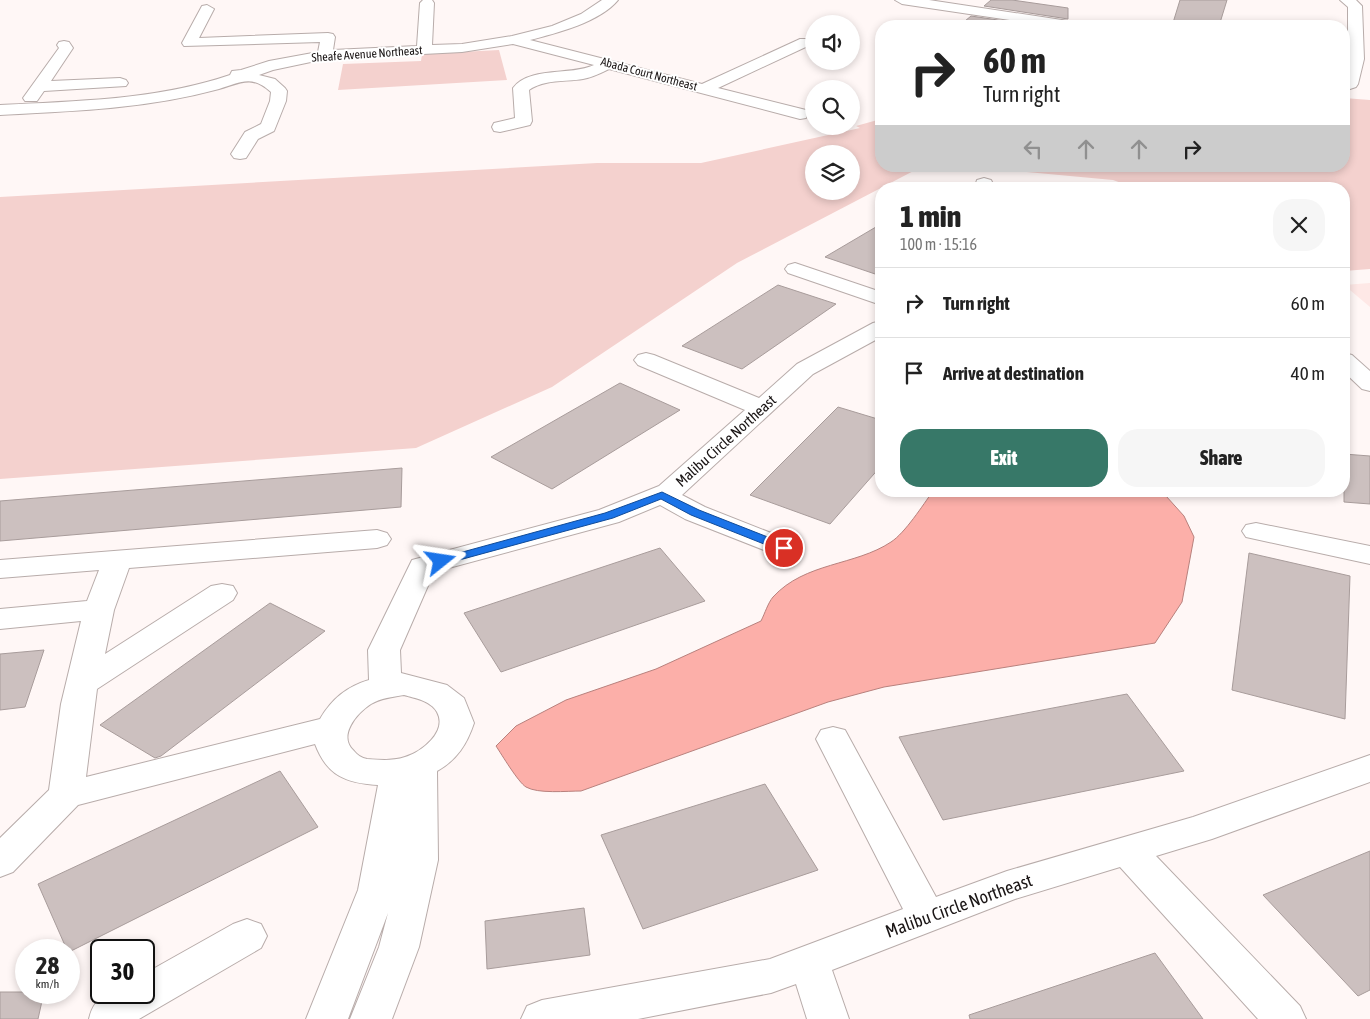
<!DOCTYPE html>
<meta charset="utf-8">
<style>
:root{--surface:#fff;--page:#f6f6f6;--text:#222;--muted:#767676;--line:#e0e0e0;--accent:#377868}
body{margin:0;font-family:"Asap Condensed",sans-serif;background:var(--page);color:var(--text);height:100vh;display:flex;flex-direction:column;font-size:19px;white-space:nowrap}
*{box-sizing:border-box;margin:0}
p{font-size:16px;color:var(--muted)}
.icon{flex:none;width:28px;height:28px;fill:none;stroke:currentColor;stroke-width:2;stroke-linecap:round;stroke-linejoin:round}
.map{position:relative;flex:1;overflow:hidden}
.side{position:absolute;left:875px;top:182px;width:475px;height:315px;display:flex;flex-direction:column;background:var(--surface);border-radius:20px;box-shadow:0 2px 8px #0003}
.side>*{flex:none}
.banner{position:absolute;left:875px;top:20px;width:475px;height:152px;border-radius:20px;box-shadow:0 2px 8px #0003;background:#fff;color:var(--text);overflow:hidden}
.buttons{position:absolute;left:805px;top:15px;display:grid;gap:10px}
.buttons a{display:grid;place-items:center;width:55px;height:55px;border-radius:50%;background:var(--surface);box-shadow:0 2px 8px #0003;font-size:25px}
.speed{position:absolute;left:15px;top:939px;display:flex;gap:10px;font-size:25px;font-weight:700;text-align:center}
.speed>*{display:grid;place-content:center;width:65px;height:65px;border-radius:50%;background:var(--surface);box-shadow:0 2px 8px #0003;line-height:1}
.speed small{font-size:12px;font-weight:400}
.speed .limit{border:2px solid #111;border-radius:8px;background:#fff;color:#111}
.pin{position:absolute;display:grid;place-items:center;width:42px;height:42px;color:#fff;margin:-21px;border:2px solid #fff;border-radius:50%;box-shadow:0 1px 5px #0007}
.me{position:absolute;width:55px;margin:-28px;rotate:75deg;stroke-linejoin:round;filter:drop-shadow(0 0 4px #0008)}
.turn{display:flex;align-items:center;gap:18px;height:105px;padding:0 25px;font-size:22px}
.turn .icon{width:65px;height:65px;stroke-width:2.5}
.turn b{display:block;font-size:35px;line-height:42px}
.lanes{display:flex;align-items:center;height:48px;padding:0 25px;background:#0003;justify-content:center;gap:25px;direction:ltr}
.lanes .off{opacity:.35}
.round{display:grid;place-items:center;flex:none;width:52px;height:52px;border-radius:20px;background:var(--page)}
.headline{display:flex;align-items:center;justify-content:space-between;height:85px;padding:0 25px}
h1{font-size:30px;font-weight:800;line-height:38px}
.primary-button{display:flex;gap:10px;margin-top:auto;padding:10px 25px}
.primary-button a{flex:1;height:58px;border-radius:20px;background:var(--accent);color:#fff;font-size:20px;font-weight:800;line-height:58px;text-align:center}
.primary-button a+a{background:var(--page);color:var(--text)}
ul{padding:0;list-style:none}
li{display:flex;align-items:center;gap:15px;height:70px;padding:0 25px;border-top:1px solid var(--line)}
li div{flex:1}
li b{display:block;font-size:19px}
li em{font-style:normal}
.map>svg:first-child{display:block}
.built{fill:#fee8e6}
.green{fill:#f4d1ce;fill-rule:evenodd}
.water{fill:#fcafa9;stroke:#b8817d}
.building{fill:#ccc0bf;stroke:#a89c9b}
.lines{fill:none;stroke-linecap:round;stroke-linejoin:round}
.minor-casing{stroke:#b8acaa;stroke-width:2}
.minor{fill:#fff;fill-rule:evenodd}
.route{fill:#1a73e8;stroke:#114b97}
.labels{text-anchor:middle;stroke-width:4;stroke-linejoin:round;paint-order:stroke}
.far-street-label{font-size:12px;fill:#1a1515;stroke:#fff}
.street-label{font-size:15px;fill:#1a1515;stroke:#fff}
.near-street-label{font-size:18px;fill:#1a1515;stroke:#fff}
</style>
<div class="map">
<svg width="1370" height="1019" viewBox="0 0 1370 1019">
<rect width="100%" height="100%" fill="#fff7f6"/>
<path class="built" d="M1370 283V307L1344 285Z"/>
<g class="green">
<path d="M499 50 507 80 338 90 343 64 421 61 422 54Z"/>
<path d="M1344 98 1370 100V269L1344 271V189H1138L1113 180 961 166H1344Z"/>
<path d="M881 119V166H923L737 263 552 387 416 448 0 479V197L597 163H701L860 128 856 126ZM814 154H851V191H814Z"/>
</g>
<path class="water" d="M933 491H1164L1166 496 1184 516 1194 537 1182 602 1155 643 884 687 828 702 581 791C567 791 538 794 526 787 518 782 502 755 496 746L516 726 566 700 656 669 761 621C765 613 768 603 773 597 805 562 855 566 891 542 905 533 923 505 933 491Z"/>
<g class="building">
<path d="M991 0H1012L1068 8V19L984 6Z"/>
<path d="M1180 0H1227L1219 26H1172Z"/>
<path d="M971 16 1038 26H959Z"/>
<path d="M881 224V276L825 257Z"/>
<path d="M778 285 836 304 742 369 682 346Z"/>
<path d="M620 383 680 410 552 489 491 457Z"/>
<path d="M838 407 881 420V466L830 524 750 495Z"/>
<path d="M1344 454 1370 456V504L1344 502Z"/>
<path d="M402 468 401 507 0 541V501Z"/>
<path d="M660 548 705 601 501 672 464 613Z"/>
<path d="M1249 553 1350 576 1345 719 1232 690Z"/>
<path d="M270 603 325 631 161 756 155 758 100 725Z"/>
<path d="M44 650 25 707 0 710V654Z"/>
<path d="M1127 694 1184 771 943 820 899 737Z"/>
<path d="M280 771 318 827 69 952 67 950 38 884Z"/>
<path d="M765 784 818 870 643 929 601 835Z"/>
<path d="M1370 851V990L1358 996 1263 895Z"/>
<path d="M584 908 590 955 487 969 485 921Z"/>
<path d="M1155 953 1203 1019H970L969 1015Z"/>
<path d="M0 992H44L38 1019H0Z"/>
</g>
<g class="lines">
<defs>
<g id="minor">
<path d="M423 0H432L434 3 432 45 462 44 512 36 552 26 581 14 602 0H618C600 22 557 33 530 40L702 84 800 39H810L812 42 810 45 718 88 806 110 808 114 806 118 800 119 609 69C601 73 593 77 583 79 565 82 545 79 529 90L532 121 530 125 500 132 494 131 492 127 494 123 515 118 513 88C529 66 571 76 594 65L513 44 462 52 325 59 273 70 259 75 275 79 285 88 287 91 286 101 274 131 258 139 246 158 240 159 234 158 231 154 245 132 261 124 270 101 271 92C251 74 240 83 219 89 145 109 75 111 0 115V105C77 101 156 100 230 75L232 71 241 70 269 61 318 52 320 42 184 46 182 43 202 6 207 5 214 9 199 38 328 33 333 34 335 37 333 50 417 46 420 3Z"/>
<path d="M895 0H929L1075 22 1080 23 1082 26H1049L902 4Z"/>
<path d="M1340 0H1356L1362 6 1364 59 1358 84 1356 87 1350 89 1344 86 1348 59V7Z"/>
<path d="M64 41 69 42 73 48 51 81 120 78 126 80 128 83 126 86 44 91 37 101H25L23 98 59 48 57 45 59 42Z"/>
<path d="M984 178 991 180 993 184 992 189H974L977 180Z"/>
<path d="M795 263 881 292V305L788 273 785 269 788 265Z"/>
<path d="M881 321V337L813 374 682 495 705 507 794 542 798 548 794 554 784 557 774 554 685 519 660 505 619 522 434 572 400 650 401 673 447 685 464 698 474 723C467 744 457 760 437 771L438 860 419 947 392 1019H350L379 947 388 913 348 1019H306L358 890 378 785C346 783 327 776 315 744L78 805 13 872 0 877V838L49 790 61 704 81 621 0 629V609L87 601 99 570 0 578V560L377 530 387 533 391 539 387 545 377 548 129 568 114 610 105 654 211 586 222 584 233 586 237 593 233 600 97 689 86 777 320 719C332 699 346 687 369 680L368 650 412 560 599 510 659 486 745 410 638 365 634 360 638 355 646 353 654 355 759 398 797 364 873 323ZM404 695C415 698 431 701 437 712 448 732 421 752 405 757 393 761 380 760 367 759 362 758 357 755 354 751 337 736 357 713 371 704 381 698 392 697 404 695Z"/>
<path d="M1344 353 1352 355 1370 371V391L1362 389 1344 372Z"/>
<path d="M1256 523 1370 546V564L1246 537 1242 531 1246 525Z"/>
<path d="M833 727 845 730 936 897 1007 871 1193 817 1370 755V782L1212 839 1156 856 1300 1006 1306 1019H1258L1120 867 1015 899 832 970 849 1019H807L796 984 771 993 638 1019H521L527 1006 542 1000 770 959 903 909 816 739 821 730Z"/>
<path d="M247 919 261 924 267 936 261 948 139 1019H89C96 988 119 992 144 992V974L233 924Z"/>
</g>
</defs>
<use href="#minor" class="minor-casing"/>
<use href="#minor" class="minor"/>
</g>
<path class="route" d="M662 492 699 510 788 545 790 548 784 551 779 550 691 515 661 499 613 518 441 565 435 561 437 559 605 513Z"/>
<g class="labels">
<g class="far-street-label">
<text transform="translate(367 54) rotate(-4)" y="4">Sheafe Avenue Northeast</text>
<text transform="translate(649 74) rotate(15)" y="4">Abada Court Northeast</text>
</g>
<g class="street-label">
<text transform="translate(726 441) rotate(-42)" y="5">Malibu Circle Northeast</text>
</g>
<g class="near-street-label">
<text transform="translate(959 906) rotate(-20)" y="6">Malibu Circle Northeast</text>
</g>
</g>
</svg>
<div class="buttons">
<a><svg class="icon" aria-label="sound" viewBox="0 0 24 24"><path d="M4 9h4l5-4v14l-5-4H4zM17 9q2 3 0 6"/></svg></a>
<a><svg class="icon" aria-label="search" viewBox="0 0 24 24"><circle cx="10" cy="10" r="6"/><path d="M15 15l6 6"/></svg></a>
<a><svg class="icon" aria-label="layers" viewBox="0 0 24 24"><path d="M12 4l9 5-9 5-9-5zM3 14l9 5 9-5"/></svg></a>
</div>
<div class="speed"><div>28<small>km/h</small></div><div class="limit">30</div></div>
<div class="pin" style="left:784px;top:548px;background:#d93025"><svg class="icon" aria-label="arrive" viewBox="0 0 24 24"><path d="M6 21V4h12l-3 4 3 4H6"/></svg></div>
<svg class="me" style="left:441px;top:561px" viewBox="-20 -20 40 40"><path d="M0-17L14 15 0 8-14 15z" fill="#1a73e8" stroke="#fff" stroke-width="4"/></svg>
<div class="banner">
<div class="turn"><svg class="icon" aria-label="right" viewBox="0 0 24 24"><path d="M7 20v-9h11M14 6l5 5-5 5"/></svg><div><b>60 m</b>Turn right</div></div>
<div class="lanes"><svg class="icon off" aria-label="left" viewBox="0 0 24 24"><path d="M17 20v-9H6M10 6l-5 5 5 5"/></svg><svg class="icon off" aria-label="ahead" viewBox="0 0 24 24"><path d="M12 20V5M6 11l6-6 6 6"/></svg><svg class="icon off" aria-label="ahead" viewBox="0 0 24 24"><path d="M12 20V5M6 11l6-6 6 6"/></svg><svg class="icon" aria-label="right" viewBox="0 0 24 24"><path d="M7 20v-9h11M14 6l5 5-5 5"/></svg></div>
</div>
<section class="side">
<div class="headline"><div><h1>1 min</h1><p>100 m · 15:16</p></div><a class="round"><svg class="icon" aria-label="close" viewBox="0 0 24 24"><path d="M6 6l12 12M18 6L6 18"/></svg></a></div>
<ul>
<li><svg class="icon" aria-label="right" viewBox="0 0 24 24"><path d="M7 20v-9h11M14 6l5 5-5 5"/></svg><div><b>Turn right</b></div><em>60 m</em></li>
<li><svg class="icon" aria-label="arrive" viewBox="0 0 24 24"><path d="M6 21V4h12l-3 4 3 4H6"/></svg><div><b>Arrive at destination</b></div><em>40 m</em></li>
</ul>
<div class="primary-button"><a>Exit</a><a>Share</a></div>
</section>
</div>
